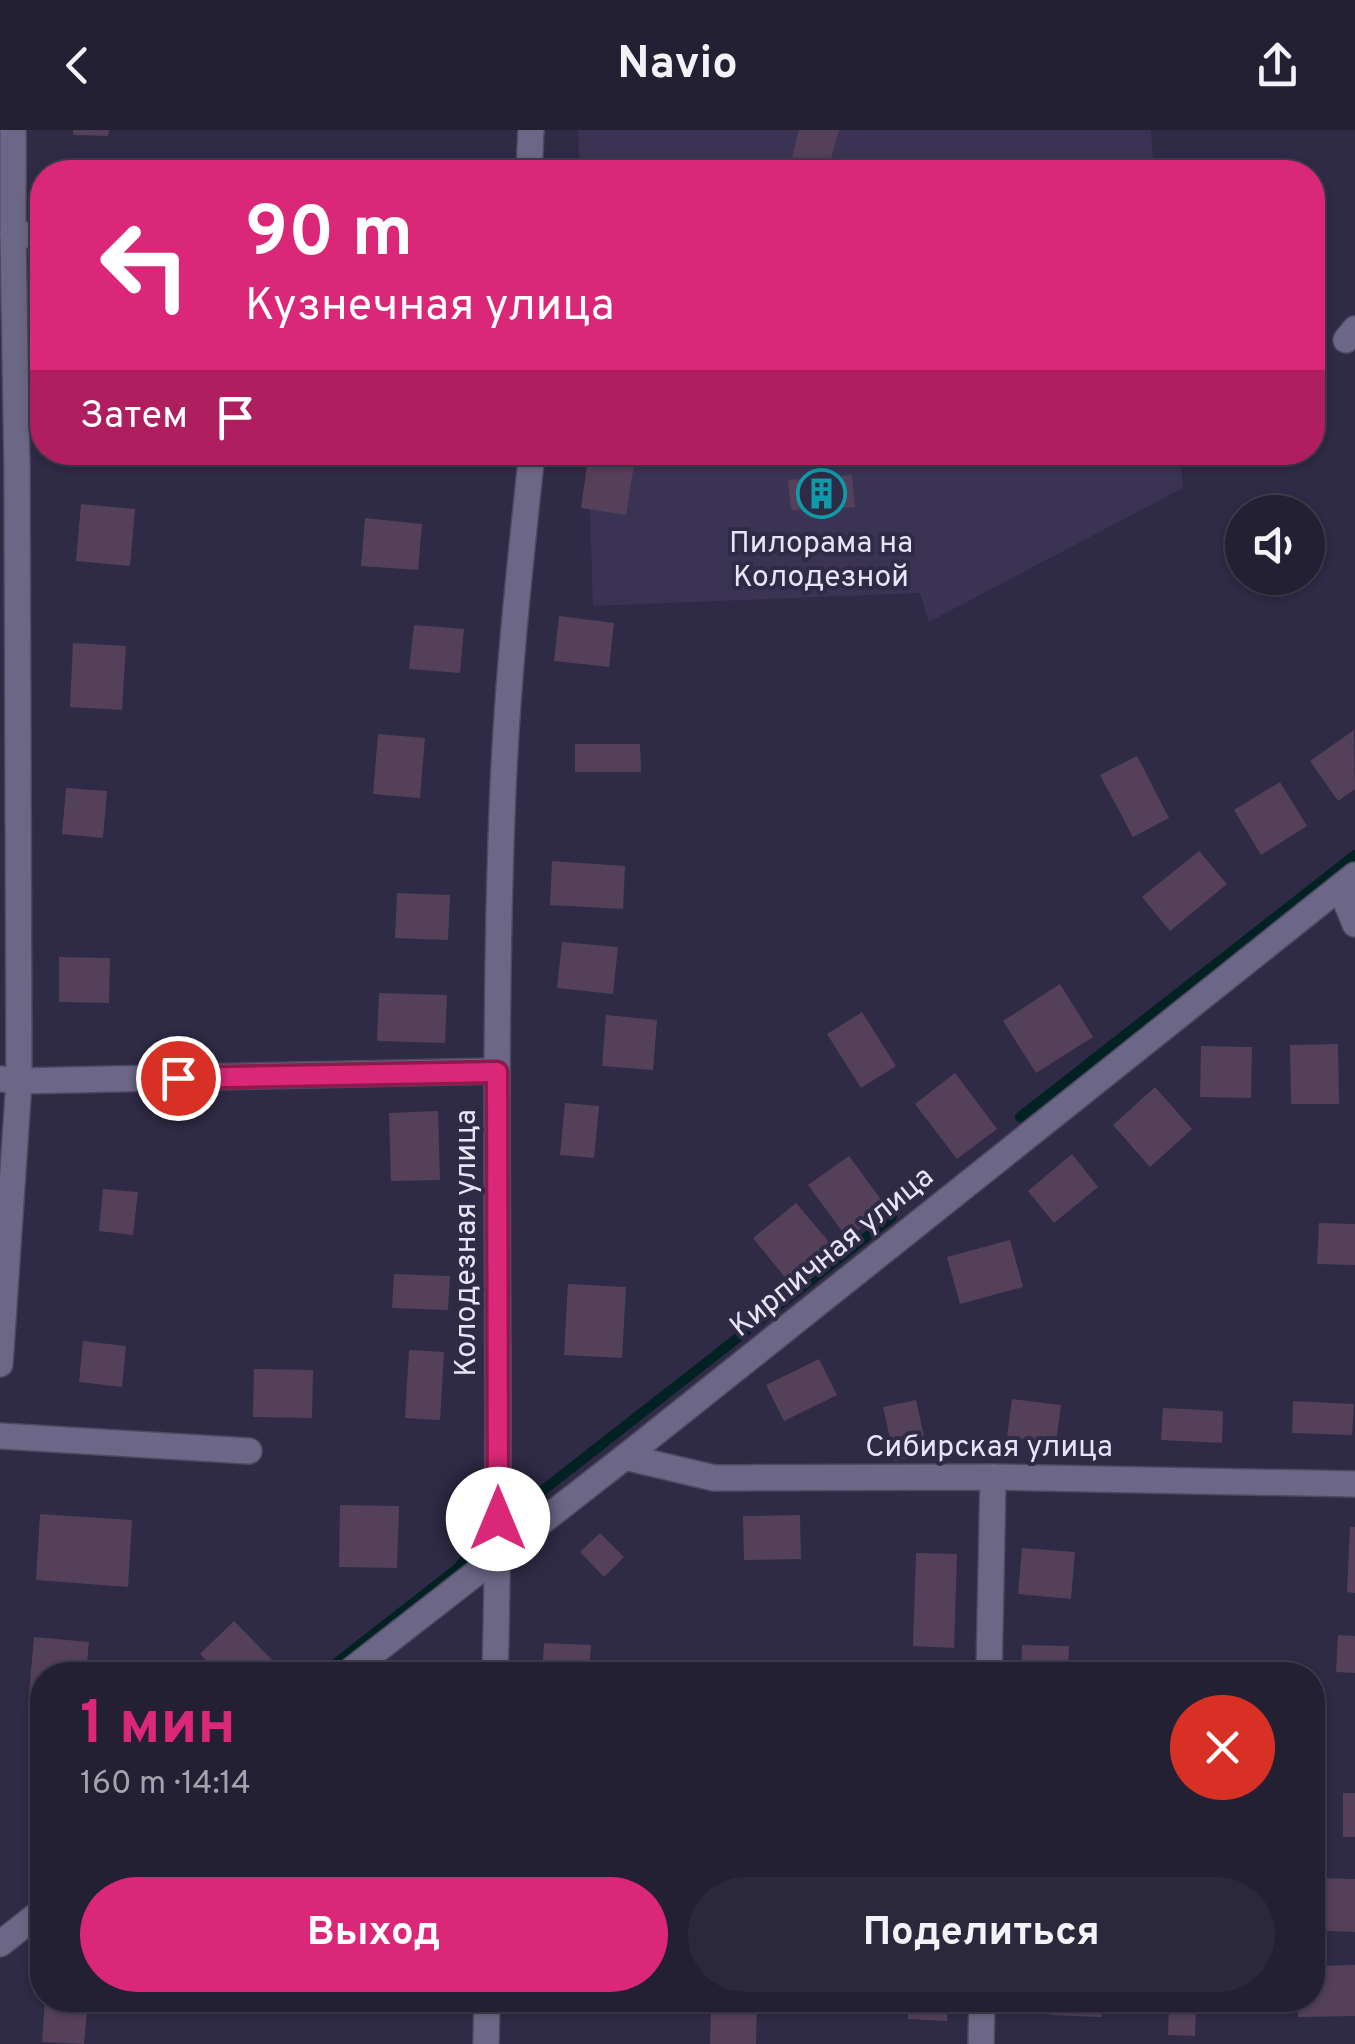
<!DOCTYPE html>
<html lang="ru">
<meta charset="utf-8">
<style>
:root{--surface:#232034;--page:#2b283c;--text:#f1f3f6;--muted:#a3a3ac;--line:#403e4f;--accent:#db2777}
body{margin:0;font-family:Overpass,sans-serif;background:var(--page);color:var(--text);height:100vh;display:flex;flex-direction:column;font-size:38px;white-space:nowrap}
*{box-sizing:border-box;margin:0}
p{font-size:32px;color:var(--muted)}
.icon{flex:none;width:55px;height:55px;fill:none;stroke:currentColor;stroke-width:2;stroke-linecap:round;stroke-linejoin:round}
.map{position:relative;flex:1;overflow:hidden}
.drawer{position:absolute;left:30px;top:1532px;width:1295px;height:350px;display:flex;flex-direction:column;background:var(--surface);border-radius:40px;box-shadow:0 2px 8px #0004,0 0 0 2px var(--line)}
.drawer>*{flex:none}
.guide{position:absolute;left:30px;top:30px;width:1295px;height:305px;border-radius:40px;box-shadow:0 2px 8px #0004,0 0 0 2px var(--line);background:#db2777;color:#fff;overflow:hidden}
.tools{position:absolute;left:1225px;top:365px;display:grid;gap:20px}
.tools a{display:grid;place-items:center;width:100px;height:100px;border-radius:50%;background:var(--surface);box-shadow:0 2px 8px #0004,0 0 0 2px var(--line);font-size:50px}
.pin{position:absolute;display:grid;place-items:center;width:85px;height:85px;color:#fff;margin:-42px;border:5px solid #fff;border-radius:50%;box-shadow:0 2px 10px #0007}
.me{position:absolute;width:110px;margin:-55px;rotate:0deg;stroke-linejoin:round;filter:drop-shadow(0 0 8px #0008)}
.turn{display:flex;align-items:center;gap:35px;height:210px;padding:0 50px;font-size:45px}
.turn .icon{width:130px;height:130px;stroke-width:2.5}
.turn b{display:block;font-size:70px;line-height:85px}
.then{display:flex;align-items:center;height:95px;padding:0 50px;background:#0003;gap:20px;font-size:38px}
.round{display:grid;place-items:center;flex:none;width:105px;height:105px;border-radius:52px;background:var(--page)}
.summary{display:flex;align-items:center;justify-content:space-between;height:170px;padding:0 50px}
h1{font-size:60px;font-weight:700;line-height:75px;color:var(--accent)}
.action{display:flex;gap:20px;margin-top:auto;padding:20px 50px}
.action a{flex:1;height:115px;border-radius:60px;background:var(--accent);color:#fff;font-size:40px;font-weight:700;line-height:115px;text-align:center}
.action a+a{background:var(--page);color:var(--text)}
header{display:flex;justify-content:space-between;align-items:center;height:130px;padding:0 50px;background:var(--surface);font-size:45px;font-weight:700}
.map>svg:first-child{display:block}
.built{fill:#3a3353}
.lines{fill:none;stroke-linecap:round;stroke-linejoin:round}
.stream{stroke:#022123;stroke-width:10}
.building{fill:#544059}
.minor-casing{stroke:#4d4960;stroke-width:28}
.minor{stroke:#6c6786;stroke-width:25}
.route-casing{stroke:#8e194d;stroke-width:25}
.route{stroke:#db2777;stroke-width:18}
.labels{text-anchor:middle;stroke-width:8;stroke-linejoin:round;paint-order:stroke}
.poi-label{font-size:30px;fill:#e6e4f6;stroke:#2f2a45}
.street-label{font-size:30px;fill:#e6e4f6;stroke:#2f2a45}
</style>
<header><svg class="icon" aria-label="back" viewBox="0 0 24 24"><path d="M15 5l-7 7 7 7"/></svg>Navio<svg class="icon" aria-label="share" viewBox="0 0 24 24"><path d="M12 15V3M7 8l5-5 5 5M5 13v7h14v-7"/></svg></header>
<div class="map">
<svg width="1355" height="1914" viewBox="0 0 1355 1914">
<rect width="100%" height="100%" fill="#2f2a45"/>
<g class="built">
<path d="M578 0H1151L1154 42H580Z"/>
<path d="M588 323H1180L1183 358 929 492 920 463 593 476Z"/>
</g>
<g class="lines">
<g class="stream">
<path d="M1020 987 1355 725"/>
<path d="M537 1365 892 1087"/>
<path d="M321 1545 458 1438 482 1407"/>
</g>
</g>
<g class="building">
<path d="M73 0H109L108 6 73 5Z"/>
<path d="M799 0H839L829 36 792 27Z"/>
<path d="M65 35 120 36V42H65Z"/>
<rect x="1243" y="39" width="36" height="3"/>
<path d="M589 322 635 328 626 385 581 378Z"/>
<path d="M852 345 855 377 791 380 788 350Z"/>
<path d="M81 374 135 379 130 436 76 431Z"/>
<path d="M365 388 422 394 418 440 361 436Z"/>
<path d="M559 486 614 493 609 537 554 531Z"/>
<path d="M414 495 464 499 460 543 409 539Z"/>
<path d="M73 513 126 516 122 580 70 577Z"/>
<path d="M1354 600 1355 659 1338 671 1310 631Z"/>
<path d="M378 604 425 608 420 668 373 664Z"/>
<path d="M575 614H640L641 642H575Z"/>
<path d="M1137 626 1169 688 1133 707 1100 645Z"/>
<path d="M1280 652 1307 696 1261 725 1234 680Z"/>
<path d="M66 658 107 661 103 708 62 704Z"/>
<path d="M1199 721 1227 754 1170 801 1142 767Z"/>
<path d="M552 731 625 736 623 779 550 775Z"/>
<path d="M397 763 450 765 448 810 395 808Z"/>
<path d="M562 812 618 817 613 864 557 858Z"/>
<path d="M59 827 110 828 109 873 59 872Z"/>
<path d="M1060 854 1093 907 1036 943 1003 891Z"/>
<path d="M379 863 447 865 445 913 377 911Z"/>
<path d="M862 882 896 936 861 958 827 904Z"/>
<path d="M606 885 657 890 653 940 602 936Z"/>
<path d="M1338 914 1339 974H1291L1290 915Z"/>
<path d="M1201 916 1252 917 1251 968 1200 967Z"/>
<path d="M955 943 997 999 957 1029 915 974Z"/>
<path d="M1155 957 1192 999 1150 1037 1113 995Z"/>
<path d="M565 973 599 976 594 1028 560 1025Z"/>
<path d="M438 981 440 1050 391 1051 389 983Z"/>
<path d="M1072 1024 1098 1057 1054 1093 1028 1061Z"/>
<path d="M849 1026 888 1079 847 1108 808 1055Z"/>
<path d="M103 1059 138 1062 133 1105 99 1101Z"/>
<path d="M796 1073 840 1125 796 1161 753 1108Z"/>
<path d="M1319 1093 1355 1094V1135L1317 1134Z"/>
<path d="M1010 1110 1023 1157 960 1174 947 1127Z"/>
<path d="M394 1144 450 1146 448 1180 392 1178Z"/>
<path d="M568 1154 626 1157 622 1228 564 1225Z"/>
<path d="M83 1211 126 1216 122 1257 79 1252Z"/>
<path d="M409 1220 444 1222 440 1290 405 1288Z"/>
<path d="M819 1229 837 1265 784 1291 766 1255Z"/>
<path d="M254 1239 313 1240 312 1288 253 1287Z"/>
<path d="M1012 1269 1061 1275 1056 1313 1007 1307Z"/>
<path d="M916 1270 928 1324 895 1331 883 1277Z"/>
<path d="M1293 1271 1354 1274 1352 1305 1292 1303Z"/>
<path d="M1163 1278 1223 1281 1222 1313 1161 1310Z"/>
<path d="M340 1375 399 1376 397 1438 339 1437Z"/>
<path d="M40 1384 132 1390 128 1457 36 1450Z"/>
<path d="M800 1385 801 1429 744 1430 743 1386Z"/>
<path d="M1350 1397H1355V1463L1347 1462Z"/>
<path d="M600 1403 624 1427 604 1447 580 1422Z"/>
<path d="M1022 1418 1075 1422 1071 1469 1018 1464Z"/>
<path d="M916 1423 957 1424 954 1518 913 1516Z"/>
<path d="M234 1491 275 1533 262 1545H220L200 1524Z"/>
<path d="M1338 1505 1355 1506V1543L1336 1542Z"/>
<path d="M34 1507 89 1512 86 1545H42V1564L29 1563Z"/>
<path d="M544 1513 591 1515 589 1545H542Z"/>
<path d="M1022 1515 1069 1516 1068 1545H1021Z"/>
<rect x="1343" y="1663" width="12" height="44"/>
<path d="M40 1665H42V1715L34 1714Z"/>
<path d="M1315 1748 1355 1749V1802L1313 1800Z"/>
<path d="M1355 1835V1886L1298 1887V1870H1312V1836Z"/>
<path d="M45 1870H88L84 1914 42 1912Z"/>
<path d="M711 1870H757L756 1914H710Z"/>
<path d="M909 1870H948L947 1891 908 1889Z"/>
<path d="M1050 1870H1103L1102 1887 1049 1885Z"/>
<path d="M1169 1870H1196L1195 1906 1168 1905Z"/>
</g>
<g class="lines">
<defs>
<g id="minor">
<path d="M529 42 531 0"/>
<path d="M13 104 42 106"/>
<path d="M1346 210 1355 199"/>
<path d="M1340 757 1355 794"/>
<path d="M0 949 19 951 497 941"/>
<path d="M0 1234 19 951 17 339 13 104V0"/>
<path d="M0 1306 249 1321"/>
<path d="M625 1327 714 1348 993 1347 1355 1354"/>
<path d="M345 1545 625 1327 1355 745"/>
<path d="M495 1545C503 1258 491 971 502 684 506 563 519 443 532 322"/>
<path d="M989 1545 993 1347"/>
<path d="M0 1814 42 1781"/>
<path d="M486 1914 487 1870"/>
<path d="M981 1914 982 1870"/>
</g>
</defs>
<use href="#minor" class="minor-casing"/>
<use href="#minor" class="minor"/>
</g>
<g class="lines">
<defs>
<path id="route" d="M178 948 497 942 498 1389"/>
</defs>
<use href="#route" class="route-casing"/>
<use href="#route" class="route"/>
</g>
<defs>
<symbol id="building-ring" viewBox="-11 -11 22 22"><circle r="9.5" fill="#2f2a45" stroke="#0f9aa8" stroke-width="1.5"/><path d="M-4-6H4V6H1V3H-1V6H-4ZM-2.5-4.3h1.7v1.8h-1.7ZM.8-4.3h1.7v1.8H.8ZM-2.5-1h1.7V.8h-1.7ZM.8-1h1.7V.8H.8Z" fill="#0f9aa8"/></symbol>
</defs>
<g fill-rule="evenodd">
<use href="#building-ring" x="794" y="336" width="55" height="55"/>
</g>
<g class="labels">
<g class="poi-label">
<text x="821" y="422">Пилорама на<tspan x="821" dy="34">Колодезной</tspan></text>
</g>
<g class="street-label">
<text transform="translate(465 1113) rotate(-90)" y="10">Колодезная улица</text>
<text transform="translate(831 1121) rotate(-39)" y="10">Кирпичная улица</text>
<text x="989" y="1326">Сибирская улица</text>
</g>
</g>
</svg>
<div class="tools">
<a><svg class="icon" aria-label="sound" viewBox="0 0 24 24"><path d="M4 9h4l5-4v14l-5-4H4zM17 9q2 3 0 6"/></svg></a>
</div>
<div class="pin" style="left:178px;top:948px;background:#d93025"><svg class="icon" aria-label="arrive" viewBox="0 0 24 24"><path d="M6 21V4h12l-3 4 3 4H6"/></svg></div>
<svg class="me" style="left:498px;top:1389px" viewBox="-20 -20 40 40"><circle r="19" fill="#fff"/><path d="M0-13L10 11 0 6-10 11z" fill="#db2777"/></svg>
<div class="guide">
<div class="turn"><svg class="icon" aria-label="left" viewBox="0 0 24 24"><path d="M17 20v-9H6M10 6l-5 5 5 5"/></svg><div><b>90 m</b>Кузнечная улица</div></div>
<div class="then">Затем<svg class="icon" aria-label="arrive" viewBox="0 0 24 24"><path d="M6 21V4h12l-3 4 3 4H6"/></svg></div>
</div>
<section class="drawer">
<div class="summary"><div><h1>1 мин</h1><p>160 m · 14:14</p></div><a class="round" style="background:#d93025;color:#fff"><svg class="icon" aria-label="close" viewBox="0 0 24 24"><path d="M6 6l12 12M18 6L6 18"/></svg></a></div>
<div class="action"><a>Выход</a><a>Поделиться</a></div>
</section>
</div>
